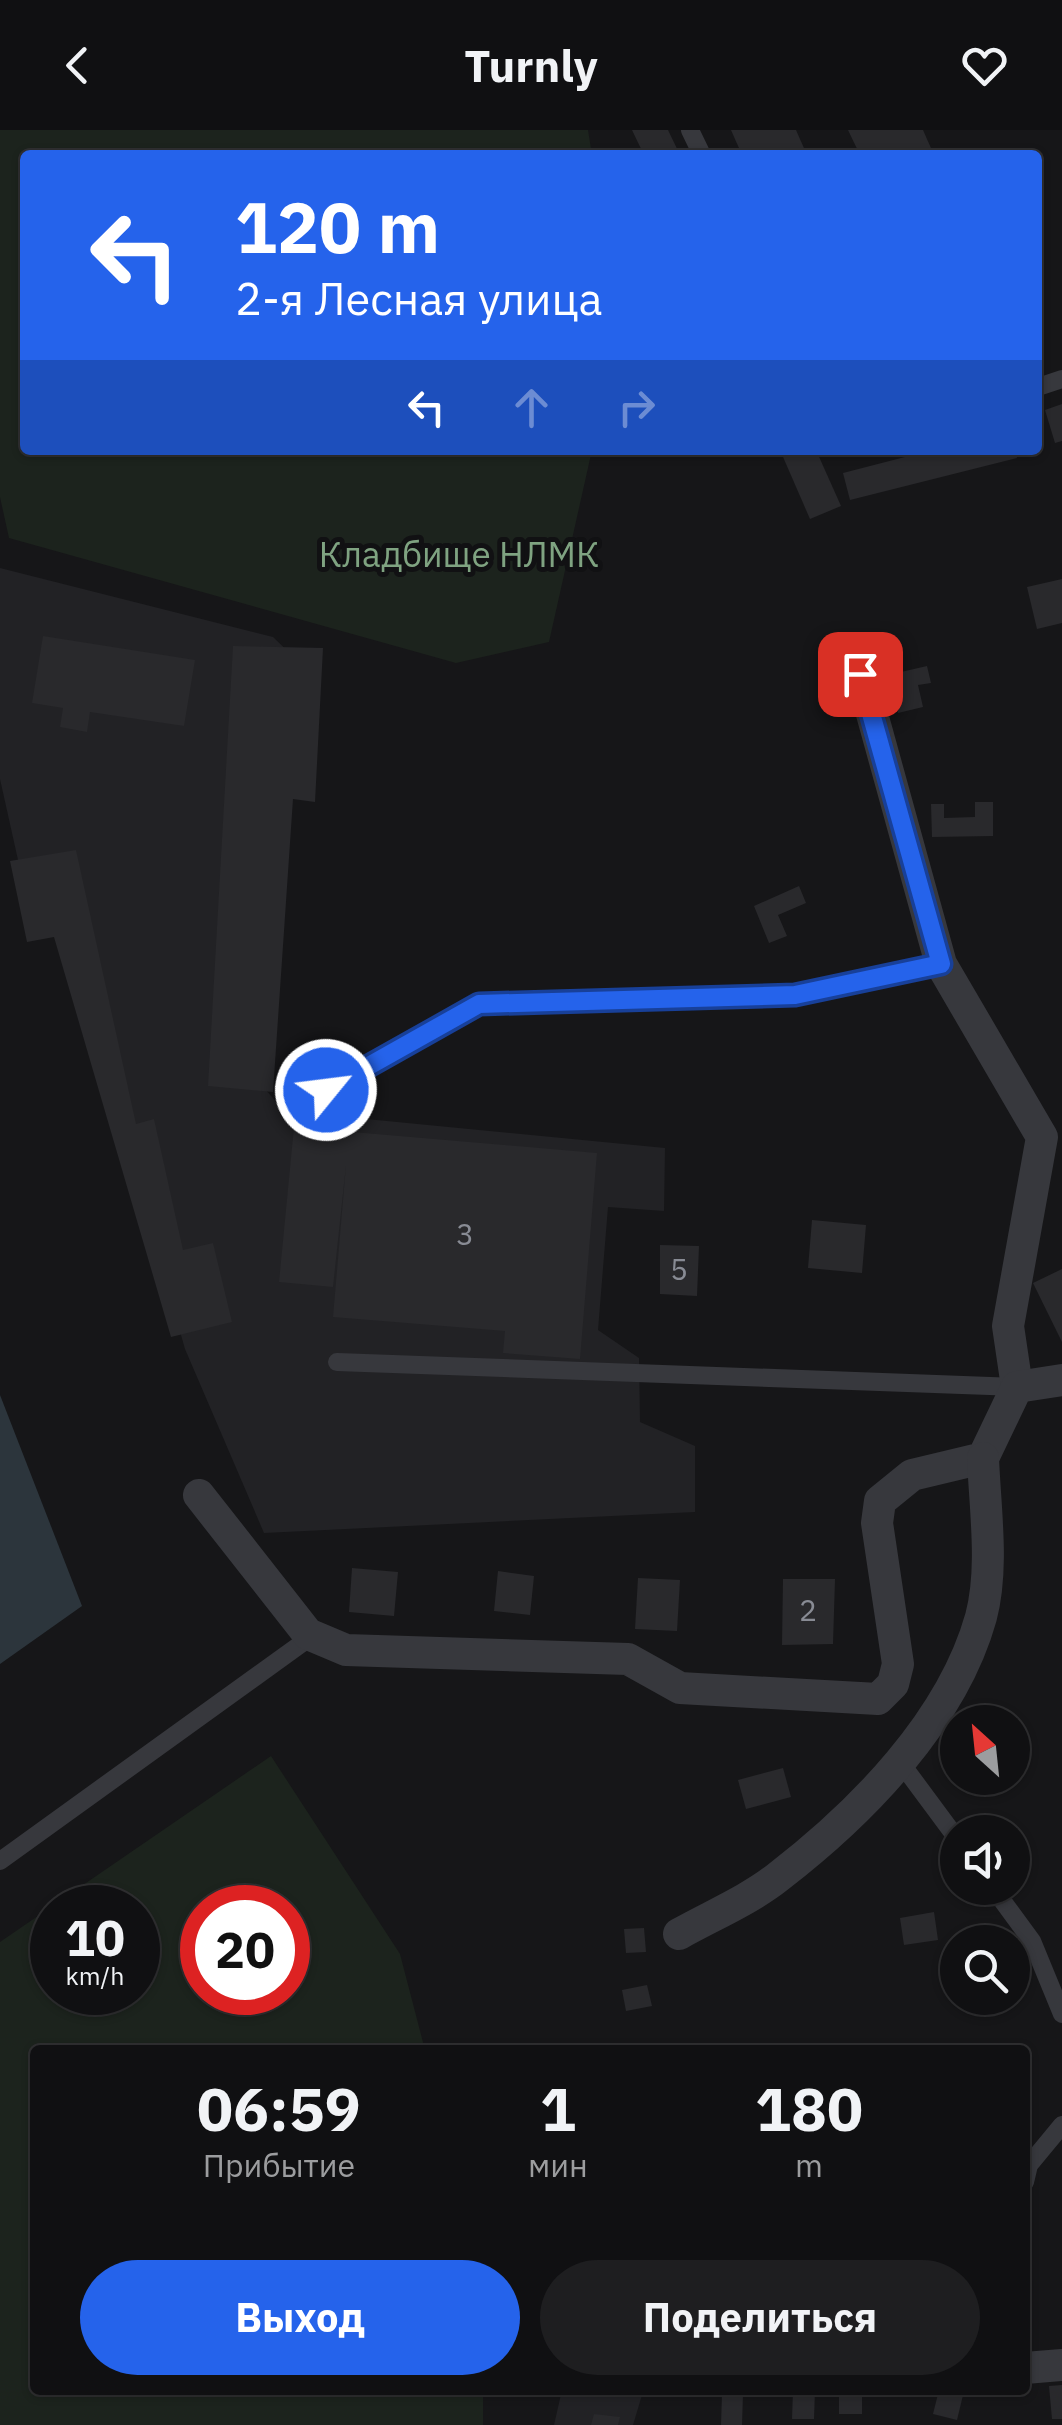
<!DOCTYPE html>
<html lang="ru">
<meta charset="utf-8">
<style>
:root{--surface:#101012;--page:#1e1e20;--text:#f1f3f6;--muted:#9c9d9f;--line:#303032;--accent:#2563eb}
body{margin:0;font-family:"IBM Plex Sans",sans-serif;background:var(--page);color:var(--text);height:100vh;display:flex;flex-direction:column;font-size:38px;white-space:nowrap}
*{box-sizing:border-box;margin:0}
p{font-size:32px;color:var(--muted)}
.icon{flex:none;width:55px;height:55px;fill:none;stroke:currentColor;stroke-width:2;stroke-linecap:round;stroke-linejoin:round}
.map{position:relative;flex:1;overflow:hidden}
.drawer{position:absolute;left:30px;top:1915px;width:1000px;height:350px;display:flex;flex-direction:column;background:var(--surface);border-radius:10px;box-shadow:0 2px 8px #0004,0 0 0 2px var(--line)}
.drawer>*{flex:none}
.top-card{position:absolute;left:20px;top:20px;width:1022px;height:305px;border-radius:10px;box-shadow:0 2px 8px #0004,0 0 0 2px var(--line);background:#2563eb;color:#fff;overflow:hidden}
.needle{width:65px;rotate:333deg}
.controls{position:absolute;left:940px;top:1575px;display:grid;gap:20px}
.controls a{display:grid;place-items:center;width:90px;height:90px;border-radius:50%;background:var(--surface);box-shadow:0 2px 8px #0004,0 0 0 2px var(--line);font-size:50px}
.speed{position:absolute;left:30px;top:1755px;display:flex;gap:20px;font-size:50px;font-weight:700;text-align:center}
.speed>*{display:grid;place-content:center;width:130px;height:130px;border-radius:50%;background:var(--surface);box-shadow:0 2px 8px #0004,0 0 0 2px var(--line);line-height:1}
.speed small{font-size:25px;font-weight:400}
.speed .limit{border:15px solid #d22;background:#fff;color:#111}
.pin{position:absolute;display:grid;place-items:center;width:85px;height:85px;color:#fff;margin:-42px;border-radius:20px;box-shadow:0 5px 15px #0006}
.me{position:absolute;width:110px;margin:-55px;rotate:61deg;stroke-linejoin:round;filter:drop-shadow(0 0 8px #0008)}
.turn{display:flex;align-items:center;gap:35px;height:210px;padding:0 50px;font-size:45px}
.turn .icon{width:130px;height:130px;stroke-width:2.5}
.turn b{display:block;font-size:70px;line-height:85px}
.lanes{display:flex;align-items:center;height:95px;padding:0 50px;background:#0003;justify-content:center;gap:50px;direction:ltr}
.lanes .off{opacity:.35}
.eta{display:flex;justify-content:space-evenly;align-items:center;height:170px;text-align:center}
.eta b{font-size:60px;font-weight:700;line-height:70px}
.primary-button{display:flex;gap:20px;margin-top:auto;padding:20px 50px}
.primary-button a{flex:1;height:115px;border-radius:60px;background:var(--accent);color:#fff;font-size:40px;font-weight:700;line-height:115px;text-align:center}
.primary-button a+a{background:var(--page);color:var(--text)}
header{display:flex;justify-content:space-between;align-items:center;height:130px;padding:0 50px;background:var(--surface);font-size:45px;font-weight:700}
.map>svg:first-child{display:block}
.built{fill:#222225}
.green{fill:#1c231d;fill-rule:evenodd}
.water{fill:#2c353c}
.building{fill:#29292c}
.lines{fill:none;stroke-linecap:round;stroke-linejoin:round}
.service{stroke:#37383d;stroke-width:18}
.minor{stroke:#37383d;stroke-width:32}
.route-casing{stroke:#184099;stroke-width:25}
.route{stroke:#2563eb;stroke-width:18}
.labels{text-anchor:middle;stroke-width:10;stroke-linejoin:round;paint-order:stroke}
.number-label{font-size:30px;fill:#888b94}
.park-label{font-size:35px;fill:#7fa381;stroke:#111113}
</style>
<header><svg class="icon" aria-label="back" viewBox="0 0 24 24"><path d="M15 5l-7 7 7 7"/></svg>Turnly<svg class="icon" aria-label="heart" viewBox="0 0 24 24"><path d="M12 20l-8-8c-3-5 5-10 8-4 3-6 11-1 8 4z"/></svg></header>
<div class="map">
<svg width="1062" height="2295" viewBox="0 0 1062 2295">
<rect width="100%" height="100%" fill="#161618"/>
<g class="built">
<path d="M0 438 273 507 302 535 259 952 284 981 665 1018 664 1081 608 1077 598 1200 639 1228 640 1292 695 1316V1382L264 1403 185 1219 65 797 34 802 0 649Z"/>
<path d="M562 2260H620L642 2265 633 2295H554Z"/>
</g>
<g class="green">
<path d="M0 0H588L592 25H25V320H592L549 512 456 533 9 408 0 367Z"/>
<path d="M271 1626 400 1824 425 1920H35V2260H483V2295H0V1812ZM52 1778H138V1862H52ZM202 1778H288V1862H202Z"/>
</g>
<path class="water" d="M0 1265 82 1476 0 1534Z"/>
<g class="building">
<path d="M632 0H668L680 25H644Z"/>
<path d="M731 0H796L807 25H742Z"/>
<path d="M848 0H923L934 25H860Z"/>
<path d="M1062 274V311L1055 313 1045 280Z"/>
<path d="M780 320H816L841 376 810 389Z"/>
<path d="M932 320H1015L1017 328 850 370 843 343Z"/>
<path d="M1062 449V493L1037 499 1027 457Z"/>
<path d="M43 506 195 530 184 596 90 582 87 602 60 597 63 578 32 573Z"/>
<path d="M233 516 323 518 315 672 293 669 273 962 208 956Z"/>
<path d="M927 536 931 553 918 555 923 577 898 583 888 545Z"/>
<path d="M975 672H993V706L932 707 931 674H944V688L975 687Z"/>
<path d="M76 720 136 994 154 989 183 1120 213 1113 232 1192 171 1207 54 807 27 812 10 731Z"/>
<path d="M799 756 806 773 778 785 787 806 769 813 754 776Z"/>
<path d="M294 997 597 1023 580 1229 503 1223 505 1201 333 1187 346 1035 333 1157 279 1152Z"/>
<path d="M812 1090 866 1095 862 1143 808 1138Z"/>
<path d="M660 1115 699 1116 697 1166 660 1164Z"/>
<path d="M1062 1139V1212L1033 1153Z"/>
<path d="M352 1438 398 1442 394 1486 349 1482Z"/>
<path d="M498 1441 534 1446 530 1485 494 1481Z"/>
<path d="M638 1448 680 1450 677 1501 635 1499Z"/>
<path d="M783 1449H835L833 1514 782 1515Z"/>
<path d="M783 1638 791 1667 746 1679 738 1650Z"/>
<path d="M934 1782 938 1810 904 1815 900 1788Z"/>
<path d="M644 1798 646 1822 626 1823 624 1799Z"/>
<path d="M647 1855 652 1876 626 1881 622 1860Z"/>
<path d="M1062 2255V2289H1052L1049 2256Z"/>
<path d="M793 2260H815L814 2289H792Z"/>
<rect x="839" y="2260" width="23" height="24"/>
<path d="M939 2260 964 2261 957 2290 933 2284Z"/>
<path d="M722 2263 743 2264 742 2295H721Z"/>
<path d="M594 2284 620 2287 618 2295H591Z"/>
</g>
<g class="lines">
<g class="service">
<path d="M690 0 702 25"/>
<path d="M1038 257 1062 249"/>
<path d="M324 979 326 960 479 874 795 865 941 834"/>
<path d="M337 1232 1017 1257"/>
<path d="M898 1629 958 1710"/>
<path d="M0 1731 312 1506"/>
<path d="M993 1758 1032 1811 1062 1884"/>
<path d="M1025 2052 1029 2035 1062 1995"/>
</g>
<g class="minor">
<path d="M861 544 941 834 1042 1007 1008 1196 1017 1257"/>
<path d="M199 1365 308 1504 346 1520 628 1529 680 1558 878 1569 893 1554 898 1534 877 1393 880 1371 912 1345 983 1328 1017 1257 1062 1250"/>
<path d="M679 1804C711 1786 749 1770 778 1747 861 1683 952 1591 981 1487 994 1438 985 1379 983 1328"/>
<path d="M1025 2238 1062 2235"/>
</g>
</g>
<g class="lines">
<defs>
<path id="route" d="M326 960 479 874 795 865 941 834 860 544"/>
</defs>
<use href="#route" class="route-casing"/>
<use href="#route" class="route"/>
</g>
<g class="labels">
<g class="number-label">
<text x="465" y="1115">3</text>
<text x="679" y="1150">5</text>
<text x="808" y="1491">2</text>
</g>
<g class="park-label">
<text x="459" y="437">Кладбище НЛМК</text>
</g>
</g>
</svg>
<div class="controls">
<a><svg class="needle" viewBox="-14 -14 28 28"><path d="M0-13l5 13h-10z" fill="#e53935"/><path d="M0 13l5-13h-10z" fill="#9c9d9f"/></svg></a>
<a><svg class="icon" aria-label="sound" viewBox="0 0 24 24"><path d="M4 9h4l5-4v14l-5-4H4zM17 9q2 3 0 6"/></svg></a>
<a><svg class="icon" aria-label="search" viewBox="0 0 24 24"><circle cx="10" cy="10" r="6"/><path d="M15 15l6 6"/></svg></a>
</div>
<div class="speed"><div>10<small>km/h</small></div><div class="limit">20</div></div>
<div class="pin" style="left:860px;top:544px;background:#d93025"><svg class="icon" aria-label="arrive" viewBox="0 0 24 24"><path d="M6 21V4h12l-3 4 3 4H6"/></svg></div>
<svg class="me" style="left:326px;top:960px" viewBox="-20 -20 40 40"><circle r="17" fill="#2563eb" stroke="#fff" stroke-width="3"/><path d="M0-11L8 9 0 5-8 9z" fill="#fff"/></svg>
<div class="top-card">
<div class="turn"><svg class="icon" aria-label="left" viewBox="0 0 24 24"><path d="M17 20v-9H6M10 6l-5 5 5 5"/></svg><div><b>120 m</b>2-я Лесная улица</div></div>
<div class="lanes"><svg class="icon" aria-label="left" viewBox="0 0 24 24"><path d="M17 20v-9H6M10 6l-5 5 5 5"/></svg><svg class="icon off" aria-label="ahead" viewBox="0 0 24 24"><path d="M12 20V5M6 11l6-6 6 6"/></svg><svg class="icon off" aria-label="right" viewBox="0 0 24 24"><path d="M7 20v-9h11M14 6l5 5-5 5"/></svg></div>
</div>
<section class="drawer">
<div class="eta">
<div><b>06:59</b><p>Прибытие</p></div>
<div><b>1</b><p>мин</p></div>
<div><b>180</b><p>m</p></div>
</div>
<div class="primary-button"><a>Выход</a><a>Поделиться</a></div>
</section>
</div>
